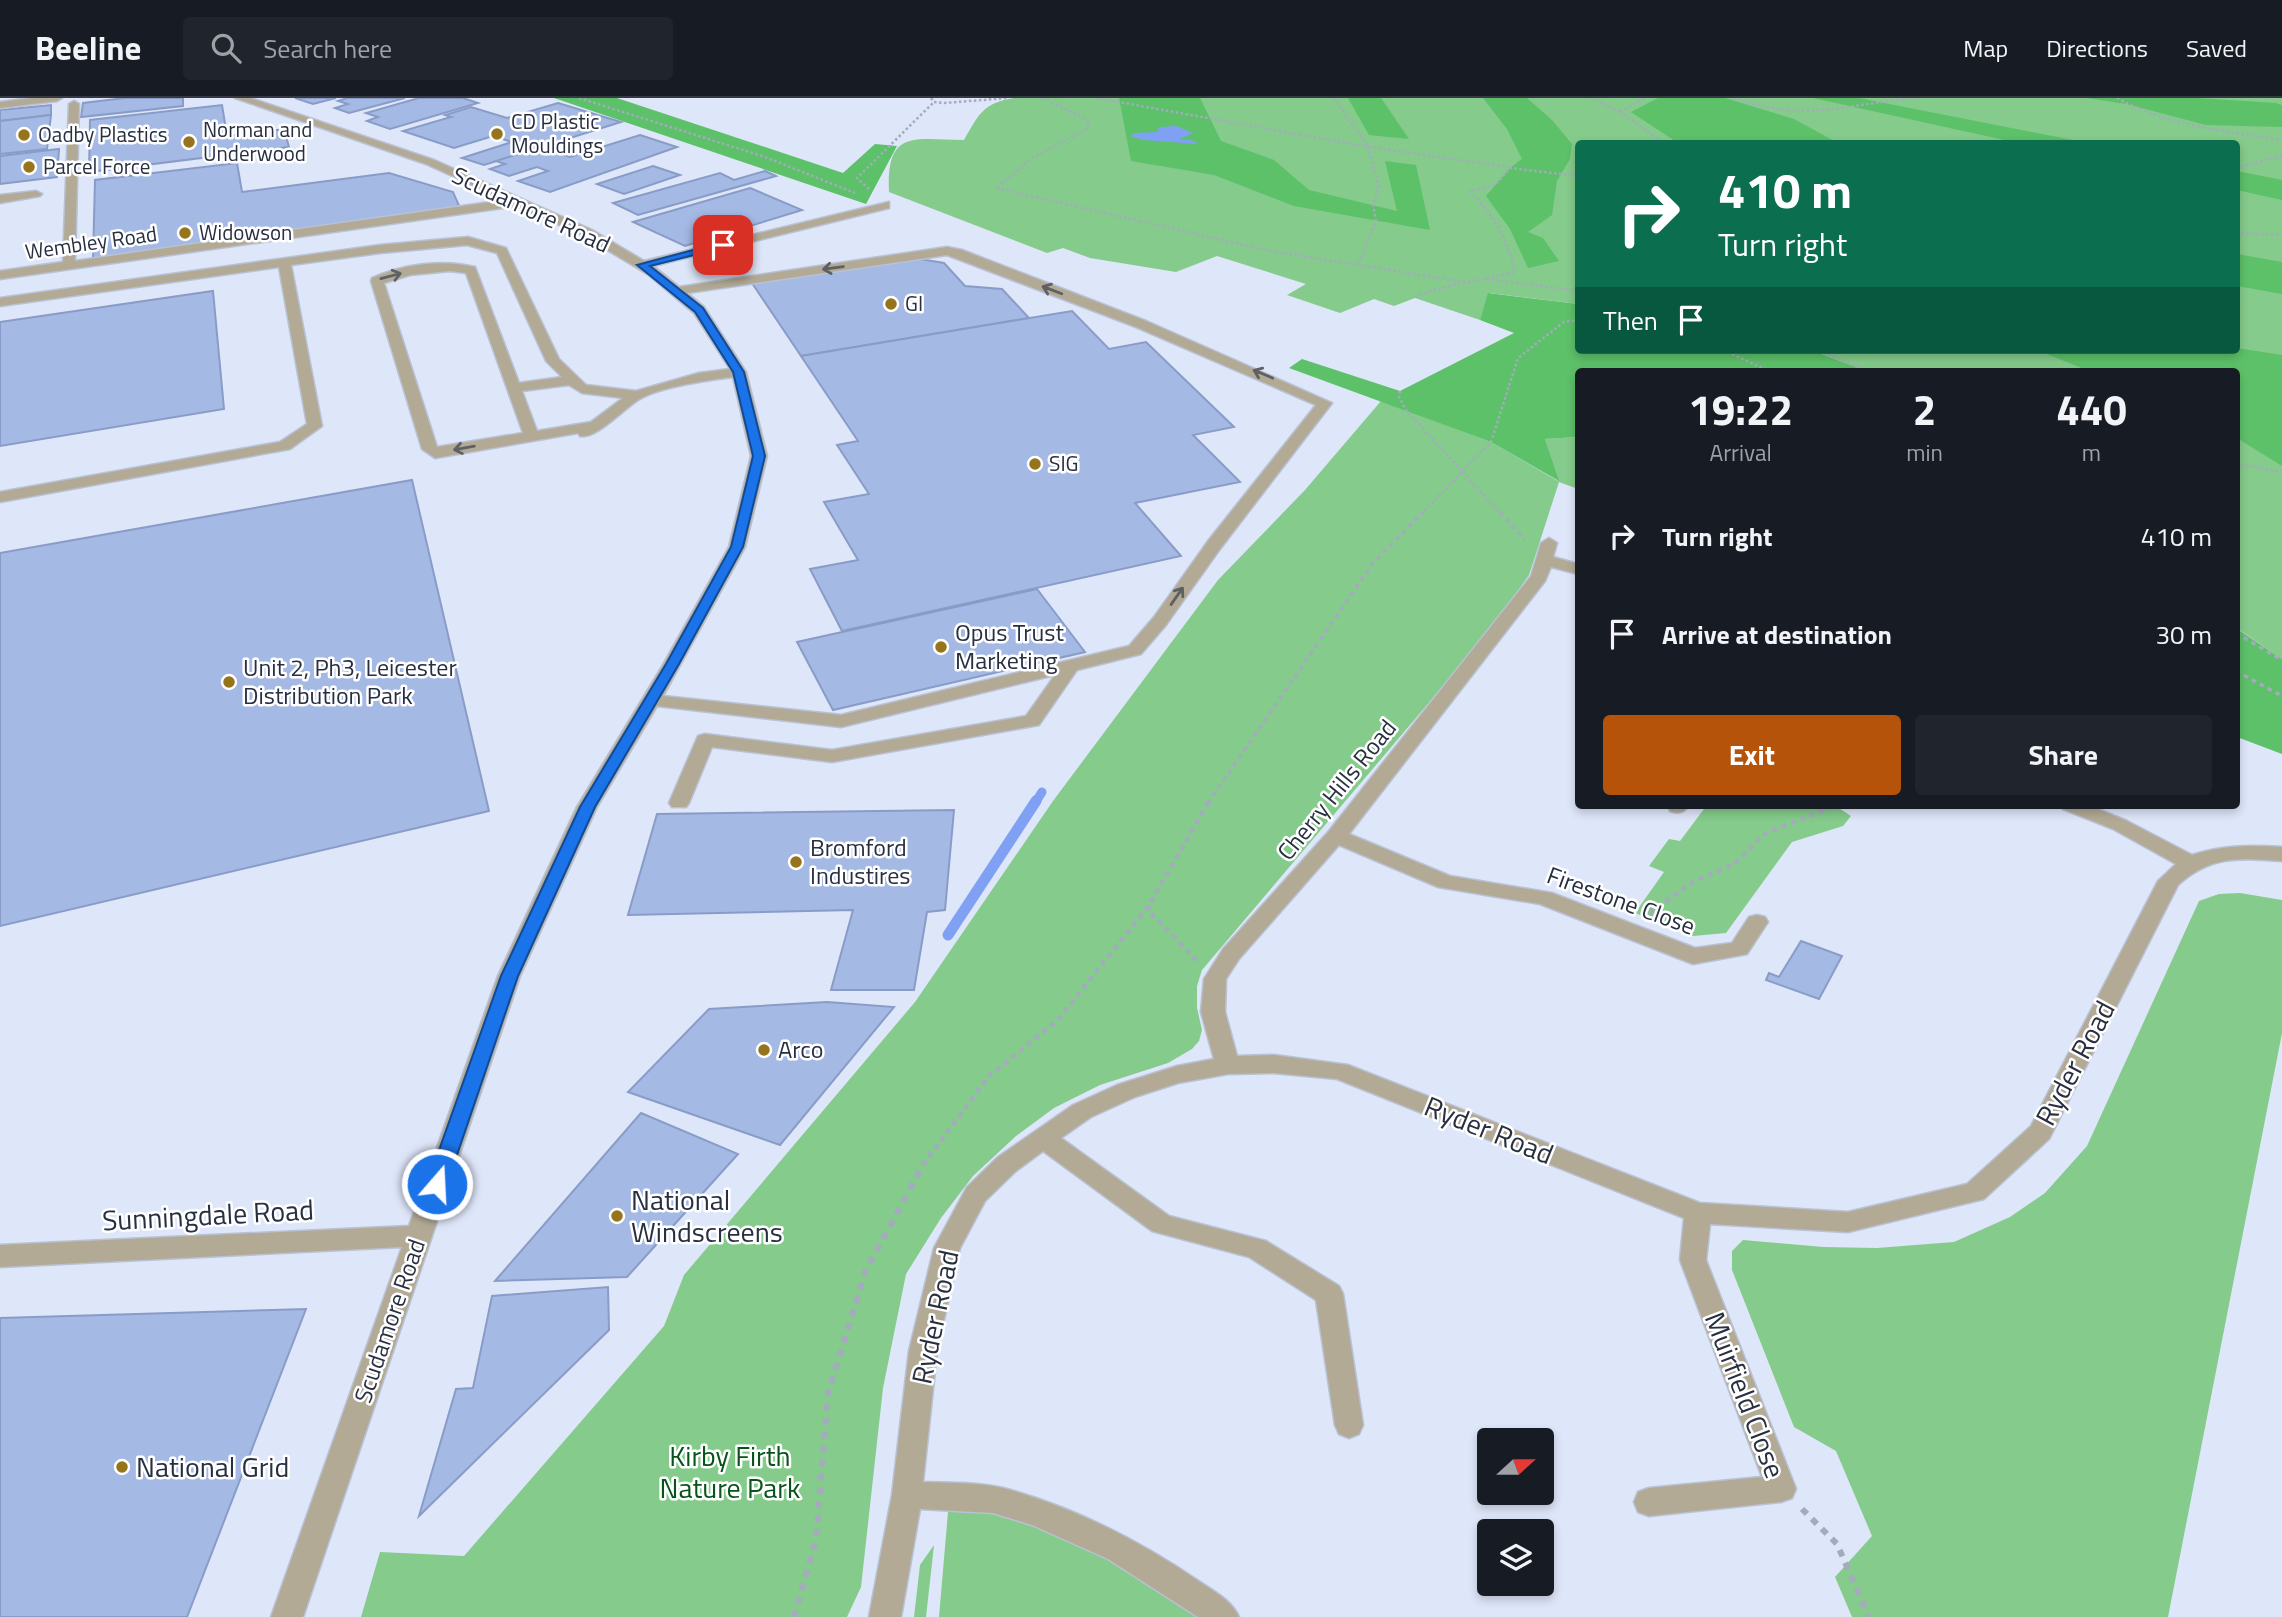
<!DOCTYPE html>
<style>
:root{--surface:#171b24;--page:#20242c;--text:#f1f3f6;--muted:#9ea1a6;--line:#363941;--accent:#b45309}
body{margin:0;font-family:"Titillium Web",sans-serif;background:var(--page);color:var(--text);height:100vh;display:flex;flex-direction:column;font-size:26px;white-space:nowrap}
*{box-sizing:border-box;margin:0}
p{font-size:23px;color:var(--muted)}
.icon{flex:none;width:38px;height:38px;fill:none;stroke:currentColor;stroke-width:2;stroke-linecap:round;stroke-linejoin:round}
.map{position:relative;flex:1;overflow:hidden}
.details{position:absolute;left:1575px;top:270px;width:665px;height:441px;display:flex;flex-direction:column;background:var(--surface);border-radius:7px;box-shadow:0 4px 10px #0003}
.details>*{flex:none}
.top-card{position:absolute;left:1575px;top:42px;width:665px;height:214px;border-radius:7px;box-shadow:0 4px 10px #0003;background:#0b6e4f;color:#fff;overflow:hidden}
.needle{width:46px;rotate:69deg}
.buttons{position:absolute;left:1477px;top:1330px;display:grid;gap:14px}
.buttons a{display:grid;place-items:center;width:77px;height:77px;border-radius:7px;background:var(--surface);box-shadow:0 4px 10px #0003;font-size:35px}
.pin{position:absolute;display:grid;place-items:center;width:60px;height:60px;color:#fff;margin:-30px;border-radius:14px;box-shadow:0 4px 10px #0006}
.me{position:absolute;width:77px;margin:-38px;rotate:19deg;stroke-linejoin:round;filter:drop-shadow(0 0 5px #0008)}
.turn{display:flex;align-items:center;gap:24px;height:147px;padding:0 28px;font-size:32px}
.turn .icon{width:91px;height:91px;stroke-width:2.5}
.turn b{display:block;font-size:49px;line-height:60px}
.then{display:flex;align-items:center;height:66px;padding:0 28px;background:#0003;gap:14px;font-size:26px}
.eta{display:flex;justify-content:space-evenly;align-items:center;height:119px;text-align:center}
.eta b{font-size:42px;font-weight:700;line-height:49px}
.cta{display:flex;gap:14px;margin-top:auto;padding:14px 28px}
.cta a{flex:1;height:80px;border-radius:7px;background:var(--accent);color:#fff;font-size:28px;font-weight:700;line-height:80px;text-align:center}
.cta a+a{background:var(--page);color:var(--text)}
ul{padding:0;list-style:none}
li{display:flex;align-items:center;gap:21px;height:98px;padding:0 28px}
li div{flex:1}
li b{display:block;font-size:26px}
li em{font-style:normal}
header{display:flex;align-items:center;gap:42px;box-sizing:border-box;height:98px;padding:0 35px;background:var(--surface);border-bottom:2px solid var(--line)}
header strong{font-size:33px}
nav{display:flex;gap:38px;margin-inline-start:auto;font-size:24px}
.search{width:490px;height:63px;background:var(--page);display:flex;align-items:center;gap:18px;box-sizing:border-box;padding:0 24px;border-radius:7px;color:var(--muted);font-size:26px}
.map>svg:first-child{display:block}
.green{fill:#85cb8b}
.forest{fill:#5dc169}
.water{fill:#80a1f3}
.lines{fill:none;stroke-linecap:round;stroke-linejoin:round}
.stream-far1{stroke:#80a1f3;stroke-width:9}
.stream{stroke:#80a1f3;stroke-width:11}
.building{fill:#a5b9e5;stroke:#899cc7;stroke-width:2}
.minor-casing{stroke:#b9c1d4;stroke-width:3}
.path-far3{stroke:#a3abbd;stroke-width:2.5;stroke-dasharray:2.5 2.5;stroke-linecap:butt}
.path-far2{stroke:#a3abbd;stroke-width:3.5;stroke-dasharray:4.5 4.5;stroke-linecap:butt}
.path-far1{stroke:#a3abbd;stroke-width:4.5;stroke-dasharray:5 5;stroke-linecap:butt}
.path{stroke:#a3abbd;stroke-width:6;stroke-dasharray:7 7;stroke-linecap:butt}
.minor{fill:#b3aa96;fill-rule:evenodd}
.oneway{stroke:#5f6063}
.route{fill:#1a73e8;stroke:#114b97;stroke-width:2}
.poi-dot{fill:#95741c;stroke:#fff;stroke-width:2.5}
.labels{text-anchor:middle;stroke-width:5;stroke-linejoin:round;paint-order:stroke}
.far-poi-label{font-size:21px;fill:#272f41;stroke:#fff;text-anchor:start}
.far-street-label{font-size:21px;fill:#272f41;stroke:#fff}
.street-label{font-size:24px;fill:#272f41;stroke:#fff}
.poi-label{font-size:24px;fill:#272f41;stroke:#fff;text-anchor:start}
.near-street-label{font-size:28px;fill:#272f41;stroke:#fff}
.near-poi-label{font-size:28px;fill:#272f41;stroke:#fff;text-anchor:start}
.near-park-label{font-size:28px;fill:#08531a;stroke:#fff}
</style>
<header>
<strong>Beeline</strong>
<div class="search"><svg class="icon" aria-label="search" viewBox="0 0 24 24"><circle cx="10" cy="10" r="6"/><path d="M15 15l6 6"/></svg>Search here</div>
<nav><a>Map</a><a>Directions</a><a>Saved</a></nav>
</header>
<div class="map">
<svg width="2282" height="1519" viewBox="0 0 2282 1519">
<rect width="100%" height="100%" fill="#dee6f9"/>
<g class="green">
<path d="M1014 0H2282V561L2237 530 2236 273H1867L1811 252H2236V46H1578V206L1489 195 1480 222 1415 200 1394 208 1374 201 1340 215 1287 197 1306 186 1217 158 1176 174 1090 160 1063 150 1047 155 889 94C886 30 915 42 964 42 979 16 983 5 1014 0Z"/>
<path d="M1381 303 1491 344 1558 383 1545 341 1578 339V391L1559 384 1529 477 1488 535 1202 872 1197 888V910L1202 932 1199 943 1192 951 1168 965 1100 987 1054 1010 1016 1038 973 1078 941 1120 906 1176 883 1290 861 1489 847 1519H361L380 1454 464 1458 664 1228 684 1177 915 904 1053 703 1218 482 1305 392Z"/>
<path d="M1707 707H1834L1851 718 1843 728 1792 744 1726 835 1693 838 1635 815 1664 774 1649 768 1669 741 1680 743Z"/>
<path d="M2240 795 2282 802V935L2168 1519H1852L1835 1479 1872 1438 1836 1353 1794 1329 1732 1172V1153L1743 1142 1823 1149 1877 1150 1954 1144 2010 1119 2045 1095 2087 1048 2199 803 2219 796Z"/>
<path d="M1001 1403 1223 1519H939L948 1414Z"/>
<path d="M934 1447 926 1519H914L920 1467Z"/>
</g>
<g class="forest">
<path d="M554 0H617L843 75 875 46 897 48 866 106Z"/>
<path d="M1119 0H1200L1221 43 1274 62 1309 92 1397 113 1385 63 1416 67 1430 132 1294 108 1214 77 1131 63Z"/>
<path d="M1348 0H1381L1409 41 1369 37Z"/>
<path d="M1483 0H1527L1552 22 1572 46 1570 61 1557 83 1552 117 1528 134 1543 140 1559 163 1528 170 1510 131 1486 98 1510 70 1522 61 1507 31Z"/>
<path d="M1658 0H1725L1794 21 1838 45H1678L1631 14Z"/>
<path d="M1813 0H1859L2088 45H2018Z"/>
<path d="M2087 0H2198L2276 5 2282 7V29L2206 27 2126 6Z"/>
<path d="M2237 73 2282 82V102L2237 92Z"/>
<path d="M2237 156 2282 164V196L2237 188Z"/>
<path d="M1488 195 1578 206V252H1811L1867 273H1578V339L1545 341 1559 383 1491 344 1289 270 1302 261 1400 293 1514 235 1480 222Z"/>
<path d="M2237 250 2282 257V368L2237 340 2236 273H2089L2037 252H2236Z"/>
<path d="M2236 530 2282 561V656L2237 639Z"/>
</g>
<path class="water" d="M1176 28 1193 35 1180 41 1196 43 1197 46 1143 42 1130 38 1135 35 1157 34 1159 29Z"/>
<g class="lines">
<path class="stream-far1" d="M1035 705 1042 694"/>
<path class="stream" d="M948 837 1036 703"/>
</g>
<g class="building">
<path d="M125 0H183V8L81 19 83 5Z"/>
<path d="M295 0H336L313 6Z"/>
<path d="M347 0H405L349 15 335 10 348 6 338 3Z"/>
<path d="M419 0H463L478 5 390 31 367 23 378 19 366 15Z"/>
<path d="M558 5 621 24 484 67 462 60 512 44 493 38 454 50 403 33 451 19 445 17 471 9 507 20Z"/>
<path d="M51 7V17L0 23V12Z"/>
<path d="M222 7 227 38 284 31 289 49 89 74 90 22Z"/>
<path d="M51 17 47 51 0 56V23Z"/>
<path d="M640 37 677 49 550 94 518 83 548 73 537 69 509 78 490 71 505 66 496 63 540 49 570 59Z"/>
<path d="M59 51 57 79 0 86V58Z"/>
<path d="M237 65 242 94 389 75 453 94 460 110 93 161 95 82Z"/>
<path d="M653 68 680 77 624 96 597 86Z"/>
<path d="M765 73 776 78 638 117 613 105 720 75 734 82Z"/>
<path d="M750 90 802 112 685 148 633 124Z"/>
<path d="M914 160 944 165 965 188 1002 191 1029 220 801 258 752 185Z"/>
<path d="M213 193 224 311 0 348V224Z"/>
<path d="M1072 213 1109 251 1146 244 1234 329 1193 337 1240 384 1135 405 1181 458 842 533 810 471 858 462 824 404 869 396 837 347 858 343 801 258Z"/>
<path d="M412 382 489 713 0 828V455Z"/>
<path d="M1037 491 1085 554 833 612 797 544Z"/>
<path d="M954 712 945 812 927 814 914 892H831L853 812 628 817 657 716Z"/>
<path d="M1801 843 1842 858 1819 901 1766 882 1769 875 1779 879Z"/>
<path d="M827 904 894 909 780 1047 628 994 709 911Z"/>
<path d="M641 1015 738 1056 627 1179 495 1183Z"/>
<path d="M608 1189 609 1232 419 1418 456 1291 473 1290 492 1198Z"/>
<path d="M306 1211 187 1519H0V1220Z"/>
</g>
<g class="lines">
<defs>
<g id="minor">
<path d="M32 0H62L57 3 0 10V4Z"/>
<path d="M235 0H250L434 62 592 132 644 163 889 104V110L653 168 679 189 947 149 962 152 1146 223 1332 305 1220 451 1166 527 1141 556 1077 572 1039 627 832 664 712 649 689 705 686 709H672L669 705 698 638 705 636 832 652 1026 618 1055 577 841 629 657 608 597 709 520 878 303 1519H271L402 1149 0 1169V1147L409 1128 498 878 577 709 663 567 729 449 751 358 733 279C709 282 658 289 638 302 624 311 595 342 580 338L578 335 435 360 422 351 371 183 372 180C404 166 442 161 475 169L519 285 562 279 546 263 497 155 467 147 380 155 291 167 322 328 290 351 0 404V394L280 344 307 326 279 169 0 208V200L380 147 468 139 506 150 559 261 586 287 636 293 699 275 730 271 694 215 649 177 584 138 517 108 0 181V173L63 164 69 6 74 3 79 6 75 163 505 102 426 66ZM947 157 1136 229 1316 307 1208 443 1154 519 1129 548 841 617 663 598 745 449 767 358 746 274 704 209 687 195ZM450 173 466 175 523 335 437 349 384 185 410 177ZM569 287 582 295 623 300 591 324 537 333 522 293Z"/>
<path d="M36 93 42 96 40 98 0 105V97Z"/>
<path d="M1549 440 1557 445 1553 459 1578 466V476L1551 469 1545 483 1349 736 1450 778 1552 795 1695 850 1732 845 1749 819 1757 817 1765 819 1768 824 1747 856 1693 866 1540 806 1438 789 1339 747 1239 861 1226 881 1225 914 1237 958 1274 957 1348 967 1700 1105 1848 1114 1967 1086 2031 1028 2158 783 2176 766 2113 731 2063 711 2060 707H2088L2127 723 2192 757C2222 747 2251 747 2282 749V763C2240 760 2211 757 2178 787L2049 1041 1984 1101 1848 1134 1710 1126 1706 1162 1796 1391 1792 1400 1781 1404 1649 1418 1638 1414 1634 1404 1638 1394 1649 1390 1762 1379 1680 1162 1684 1120 1337 981 1274 975 1228 976 1178 985 1135 999 1091 1019 1061 1040 1169 1118 1266 1143 1339 1188 1343 1196 1363 1327 1359 1336 1349 1340 1339 1336 1335 1327 1316 1202 1249 1159 1152 1133 1043 1053 1016 1073 985 1103 960 1150 937 1253 923 1384C950 1385 977 1384 1003 1390 1074 1409 1140 1443 1200 1484 1215 1494 1232 1503 1239 1519H1198L1108 1461 1032 1427 993 1415 920 1411 901 1519H869L892 1397 909 1253 934 1150 967 1089 998 1059 1073 1007 1117 987 1177 968 1214 961 1201 914 1204 881 1223 851 1329 733 1531 478 1541 445Z"/>
<path d="M1668 707H1689C1684 715 1679 716 1670 713Z"/>
</g>
</defs>
<use href="#minor" class="minor-casing"/>
<g class="path-far3">
<path d="M579 0 765 59 855 95"/>
<path d="M931 0 934 4 944 5 1008 0"/>
<path d="M1042 0 1088 22 1087 31 1034 59 996 90 1270 153 1465 184"/>
<path d="M1097 0 1368 49 1379 89 1373 107 1376 123 1358 167"/>
<path d="M1334 0 1368 49 1509 69"/>
<path d="M1591 0 1621 14"/>
<path d="M1644 0 1621 14 1665 46"/>
<path d="M1733 0C1807 25 1844 6 1917 0"/>
<path d="M2117 0C2169 28 2225 33 2282 42"/>
<path d="M2236 70 2282 58"/>
<path d="M869 91 857 80 934 4"/>
<path d="M2236 135 2282 137"/>
<path d="M1486 181 1578 193"/>
<path d="M1415 199 1428 193 1515 174C1508 142 1493 116 1470 93L1495 87 1510 70 1578 78"/>
<path d="M1723 252 1769 273"/>
<path d="M1819 252 1867 273"/>
<path d="M1400 293 1399 299 1406 312 1501 416"/>
<path d="M2236 366 2282 374"/>
<path d="M1421 416 1491 344 1518 260 1564 224 1578 222"/>
</g>
<g class="path-far2">
<path d="M1500 414 1525 442"/>
<path d="M2236 535 2282 562"/>
<path d="M2236 573 2282 598"/>
<path d="M1208 705 1373 465 1423 414"/>
</g>
<g class="path-far1">
<path d="M1149 807 1148 812 1197 863"/>
<path d="M1649 815 1693 784 1734 766 1766 735 1831 710V707"/>
<path d="M923 1067 989 978 1058 922 1149 807 1209 703"/>
</g>
<g class="path">
<path d="M1802 1411 1837 1446 1869 1519"/>
<path d="M794 1519 816 1442 828 1295 866 1172 924 1065"/>
</g>
<use href="#minor" class="minor"/>
</g>
<defs><path id="oneway-shaft" d="M-6 0H5M1.5-3L5.5 0L1.5 3" fill="none" stroke-width="1.6" stroke-linecap="round" stroke-linejoin="round" transform="scale(1.75)"/></defs>
<g class="oneway">
<use href="#oneway-shaft" transform="translate(833 170) rotate(172)"/>
<use href="#oneway-shaft" transform="translate(391 178) rotate(-15)"/>
<use href="#oneway-shaft" transform="translate(1052 192) rotate(-159)"/>
<use href="#oneway-shaft" transform="translate(1263 276) rotate(-157)"/>
<use href="#oneway-shaft" transform="translate(464 350) rotate(170)"/>
<use href="#oneway-shaft" transform="translate(1177 498) rotate(-55)"/>
</g>
<path class="route" d="M723 144 726 145V149L650 168 703 210 744 274 765 358 743 449 679 566 595 709 518 878 447 1086 444 1092 437 1094 430 1092 427 1086 501 878 580 709 666 566 731 449 753 358 733 274 695 214 637 167Z"/>
<g class="poi-dot">
<circle cx="497" cy="36" r="7"/>
<circle cx="24" cy="37" r="7"/>
<circle cx="189" cy="44" r="7"/>
<circle cx="29" cy="69" r="7"/>
<circle cx="185" cy="135" r="7"/>
<circle cx="891" cy="206" r="7"/>
<circle cx="1035" cy="366" r="7"/>
<circle cx="941" cy="549" r="7"/>
<circle cx="229" cy="584" r="7"/>
<circle cx="796" cy="764" r="7"/>
<circle cx="764" cy="952" r="7"/>
<circle cx="617" cy="1118" r="7"/>
<circle cx="122" cy="1369" r="7"/>
</g>
<g class="labels">
<g class="far-poi-label">
<text x="511" y="31">CD Plastic<tspan x="511" dy="24">Mouldings</tspan></text>
<text x="203" y="39">Norman and<tspan x="203" dy="24">Underwood</tspan></text>
<text x="38" y="44">Oadby Plastics</text>
<text x="43" y="76">Parcel Force</text>
<text x="199" y="142">Widowson</text>
<text x="905" y="213">GI</text>
<text x="1049" y="373">SIG</text>
</g>
<g class="far-street-label">
<text transform="translate(91 145) rotate(-8)" y="7">Wembley Road</text>
</g>
<g class="street-label">
<text transform="translate(531 112) rotate(25)" y="8">Scudamore Road</text>
<text transform="translate(1337 692) rotate(-51)" y="8">Cherry Hills Road</text>
<text transform="translate(1621 803) rotate(20)" y="8">Firestone Close</text>
<text transform="translate(390 1223) rotate(-71)" y="8">Scudamore Road</text>
</g>
<g class="poi-label">
<text x="955" y="543">Opus Trust<tspan x="955" dy="28">Marketing</tspan></text>
<text x="243" y="578">Unit 2, Ph3, Leicester<tspan x="243" dy="28">Distribution Park</tspan></text>
<text x="810" y="758">Bromford<tspan x="810" dy="28">Industires</tspan></text>
<text x="778" y="960">Arco</text>
</g>
<g class="near-street-label">
<text transform="translate(2075 965) rotate(-62)" y="10">Ryder Road</text>
<text transform="translate(1489 1032) rotate(22)" y="10">Ryder Road</text>
<text transform="translate(208 1117) rotate(-3)" y="10">Sunningdale Road</text>
<text transform="translate(935 1219) rotate(-78)" y="10">Ryder Road</text>
<text transform="translate(1745 1297) rotate(69)" y="10">Muirfield Close</text>
</g>
<g class="near-poi-label">
<text x="631" y="1112">National<tspan x="631" dy="32">Windscreens</tspan></text>
<text x="136" y="1379">National Grid</text>
</g>
<g class="near-park-label">
<text x="730" y="1368">Kirby Firth<tspan x="730" dy="32">Nature Park</tspan></text>
</g>
</g>
</svg>
<div class="buttons">
<a><svg class="needle" viewBox="-14 -14 28 28"><path d="M0-13l5 13h-10z" fill="#e53935"/><path d="M0 13l5-13h-10z" fill="#9ea1a6"/></svg></a>
<a><svg class="icon" aria-label="layers" viewBox="0 0 24 24"><path d="M12 4l9 5-9 5-9-5zM3 14l9 5 9-5"/></svg></a>
</div>
<div class="pin" style="left:723px;top:147px;background:#d93025"><svg class="icon" aria-label="arrive" viewBox="0 0 24 24"><path d="M6 21V4h12l-3 4 3 4H6"/></svg></div>
<svg class="me" style="left:437px;top:1086px" viewBox="-20 -20 40 40"><circle r="17" fill="#1a73e8" stroke="#fff" stroke-width="3"/><path d="M0-11L8 9 0 5-8 9z" fill="#fff"/></svg>
<div class="top-card">
<div class="turn"><svg class="icon" aria-label="right" viewBox="0 0 24 24"><path d="M7 20v-9h11M14 6l5 5-5 5"/></svg><div><b>410 m</b>Turn right</div></div>
<div class="then">Then<svg class="icon" aria-label="arrive" viewBox="0 0 24 24"><path d="M6 21V4h12l-3 4 3 4H6"/></svg></div>
</div>
<section class="details">
<div class="eta">
<div><b>19:22</b><p>Arrival</p></div>
<div><b>2</b><p>min</p></div>
<div><b>440</b><p>m</p></div>
</div>
<ul>
<li><svg class="icon" aria-label="right" viewBox="0 0 24 24"><path d="M7 20v-9h11M14 6l5 5-5 5"/></svg><div><b>Turn right</b></div><em>410 m</em></li>
<li><svg class="icon" aria-label="arrive" viewBox="0 0 24 24"><path d="M6 21V4h12l-3 4 3 4H6"/></svg><div><b>Arrive at destination</b></div><em>30 m</em></li>
</ul>
<div class="cta"><a>Exit</a><a>Share</a></div>
</section>
</div>
